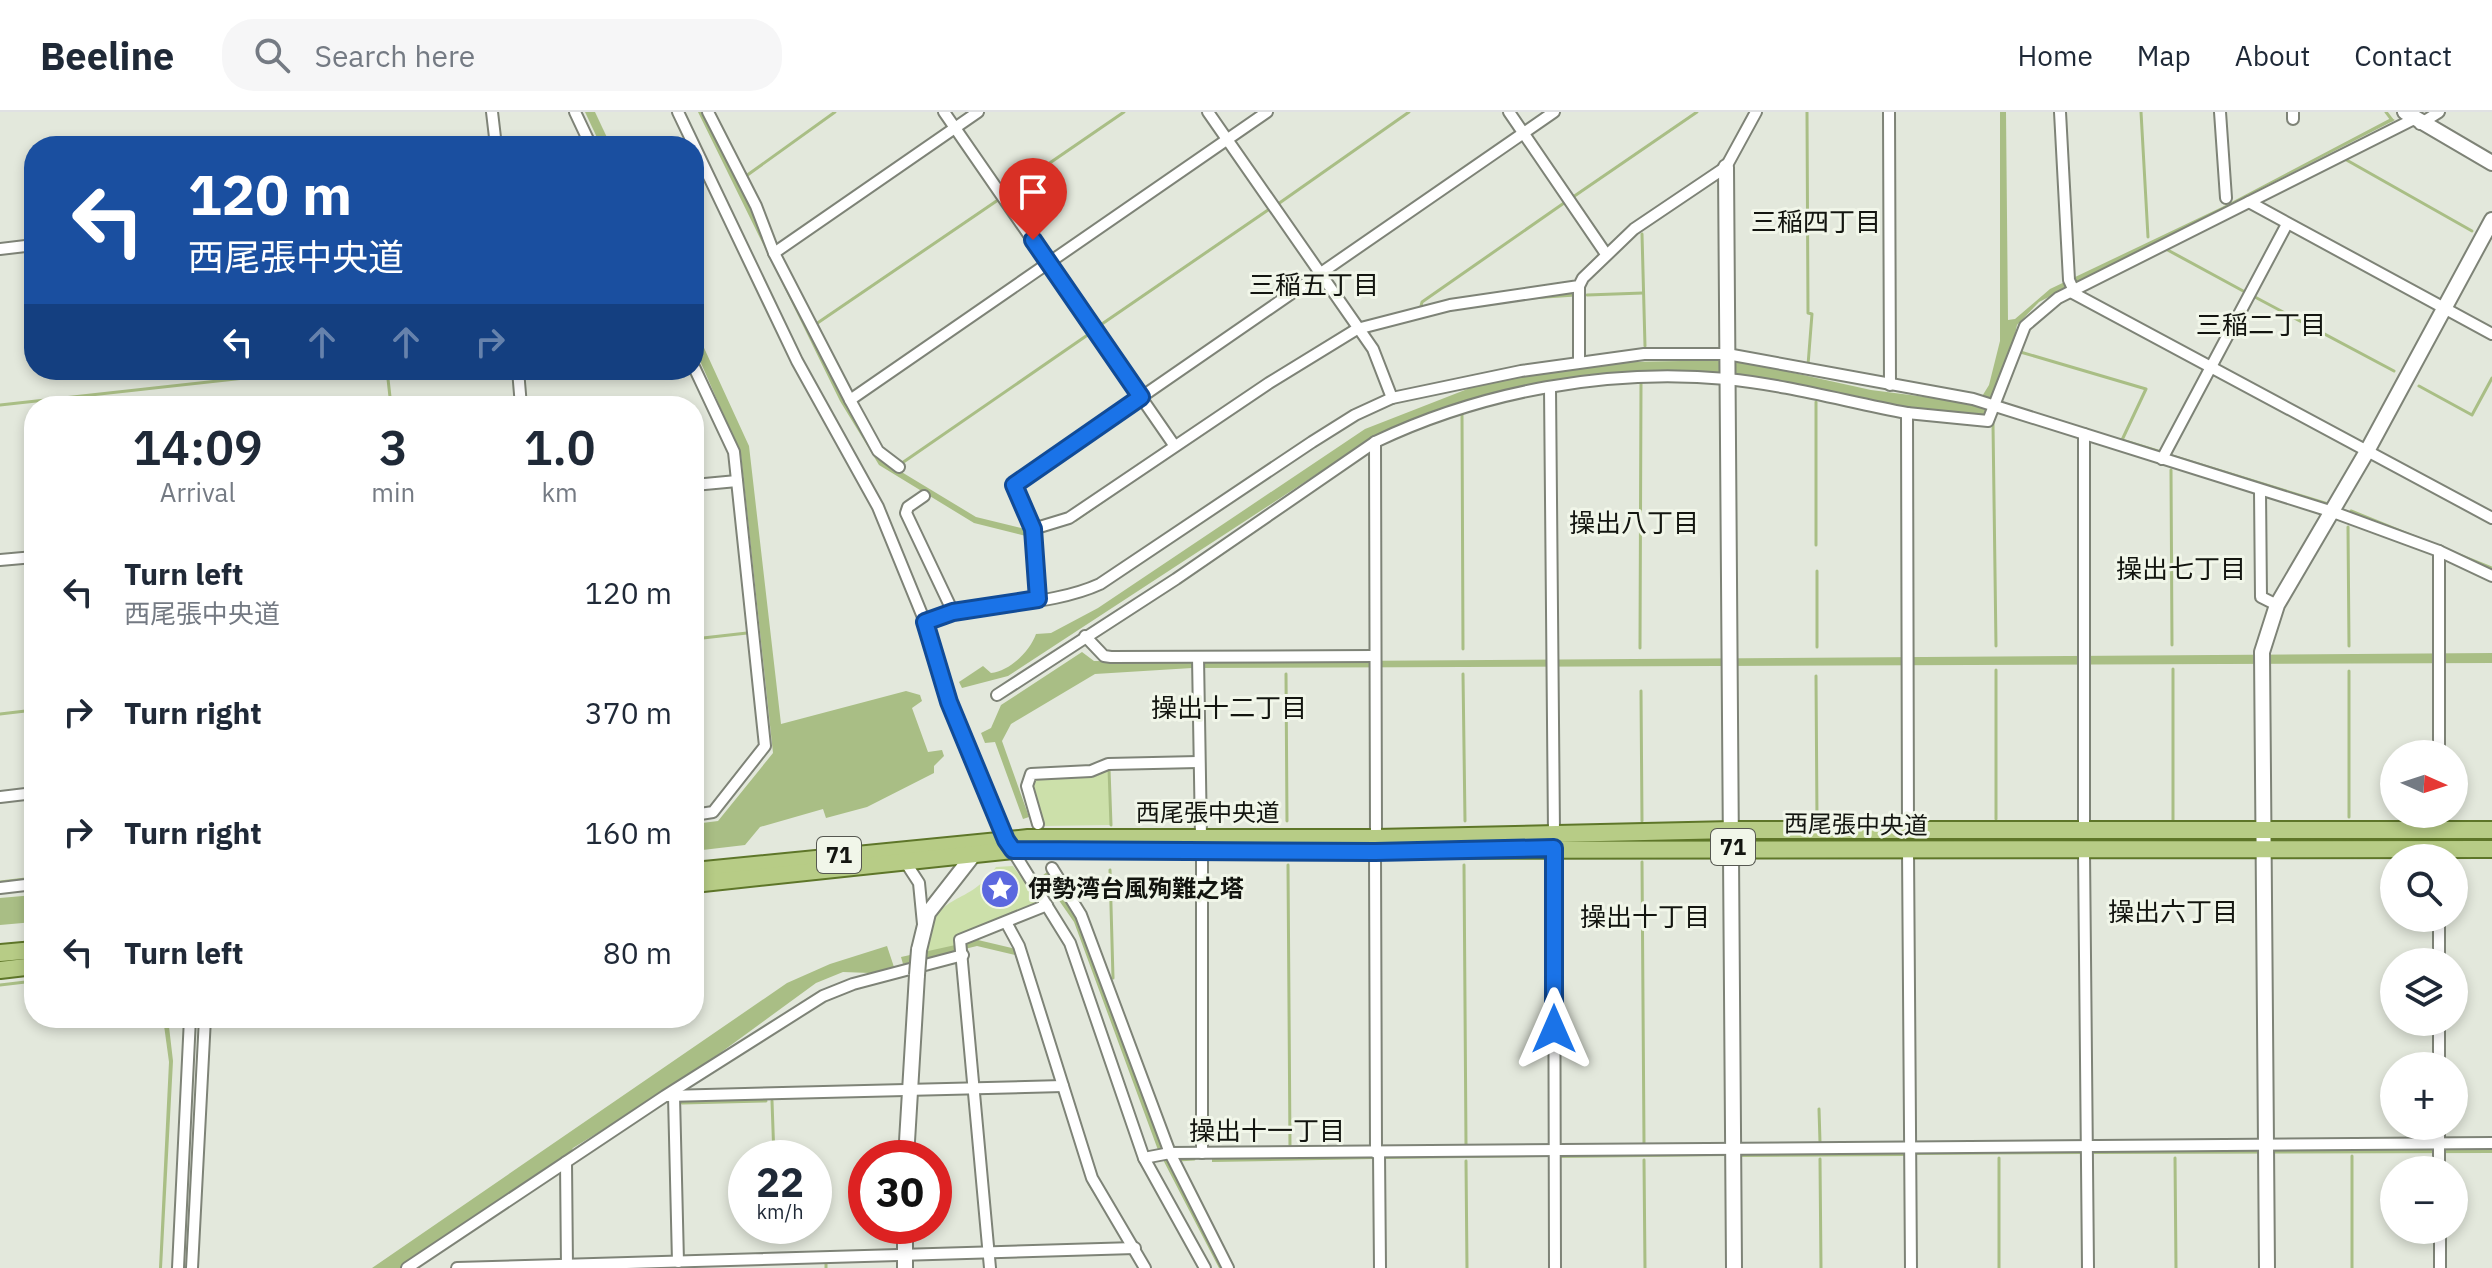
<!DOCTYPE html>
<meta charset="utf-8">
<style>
:root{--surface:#fff;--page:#f6f6f7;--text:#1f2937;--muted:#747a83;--line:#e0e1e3}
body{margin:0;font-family:"IBM Plex Sans","Noto Sans JP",sans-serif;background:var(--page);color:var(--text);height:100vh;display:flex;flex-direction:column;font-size:30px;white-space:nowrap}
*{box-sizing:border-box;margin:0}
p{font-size:26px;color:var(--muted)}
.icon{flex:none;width:44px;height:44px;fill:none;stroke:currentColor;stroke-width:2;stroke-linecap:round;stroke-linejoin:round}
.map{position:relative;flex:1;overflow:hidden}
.side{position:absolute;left:24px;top:284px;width:680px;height:632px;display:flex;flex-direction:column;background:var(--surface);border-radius:32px;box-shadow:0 4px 12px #0003}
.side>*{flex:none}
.top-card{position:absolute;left:24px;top:24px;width:680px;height:244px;border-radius:32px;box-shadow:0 4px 12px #0003;background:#1a4fa0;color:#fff;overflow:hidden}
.needle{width:52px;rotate:93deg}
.controls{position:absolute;left:2380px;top:628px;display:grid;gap:16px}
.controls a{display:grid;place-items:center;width:88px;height:88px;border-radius:50%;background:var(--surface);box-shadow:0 4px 12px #0003;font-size:40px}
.speed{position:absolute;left:728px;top:1028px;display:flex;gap:16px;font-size:40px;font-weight:700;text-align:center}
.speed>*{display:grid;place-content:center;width:104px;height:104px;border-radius:50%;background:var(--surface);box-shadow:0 4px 12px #0003;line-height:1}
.speed small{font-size:20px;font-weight:400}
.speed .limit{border:12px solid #d22;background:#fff;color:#111}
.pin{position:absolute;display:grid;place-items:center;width:68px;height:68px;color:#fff;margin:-82px -34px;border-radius:50% 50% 50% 0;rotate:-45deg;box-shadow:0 0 8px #0007}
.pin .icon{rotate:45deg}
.me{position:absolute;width:88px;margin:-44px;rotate:0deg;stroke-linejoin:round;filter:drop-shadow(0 0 6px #0008)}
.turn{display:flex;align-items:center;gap:28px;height:168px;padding:0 32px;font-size:36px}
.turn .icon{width:104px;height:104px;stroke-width:2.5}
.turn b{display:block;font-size:56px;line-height:68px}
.lanes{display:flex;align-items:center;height:76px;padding:0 32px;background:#0003;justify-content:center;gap:40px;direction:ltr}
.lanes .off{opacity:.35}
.eta{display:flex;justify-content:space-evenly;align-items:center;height:136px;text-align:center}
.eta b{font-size:48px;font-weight:600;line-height:56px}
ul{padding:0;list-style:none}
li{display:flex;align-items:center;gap:24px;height:120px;padding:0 32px}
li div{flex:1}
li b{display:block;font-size:30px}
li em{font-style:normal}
header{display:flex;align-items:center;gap:48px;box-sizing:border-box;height:112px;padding:0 40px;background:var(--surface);border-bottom:2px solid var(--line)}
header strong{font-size:38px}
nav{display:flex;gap:44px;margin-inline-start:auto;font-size:28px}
.search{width:560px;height:72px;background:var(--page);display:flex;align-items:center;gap:20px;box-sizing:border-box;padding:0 28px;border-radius:32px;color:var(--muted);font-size:30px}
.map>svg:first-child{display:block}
.green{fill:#cce0aa}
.water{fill:#a9be85}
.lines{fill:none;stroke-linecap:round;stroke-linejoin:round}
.stream{stroke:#a9be85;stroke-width:3}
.street-casing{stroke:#7e8377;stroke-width:14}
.secondary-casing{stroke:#7e8377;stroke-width:18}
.primary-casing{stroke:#5e7629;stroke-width:20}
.street{stroke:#fff;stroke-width:10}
.secondary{stroke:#fff;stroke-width:14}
.primary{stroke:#b7cc86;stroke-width:16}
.secondary-bridge-casing{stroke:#7e8377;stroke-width:18;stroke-linecap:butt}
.secondary-bridge{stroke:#fff;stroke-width:14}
.route-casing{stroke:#114b97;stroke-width:20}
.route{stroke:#1a73e8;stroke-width:14}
.labels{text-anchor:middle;stroke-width:6;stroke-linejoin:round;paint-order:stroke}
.shield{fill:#f1f6e9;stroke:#565851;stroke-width:2}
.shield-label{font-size:22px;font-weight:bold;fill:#131510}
.street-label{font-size:24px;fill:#131510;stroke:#f1f6e9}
.poi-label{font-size:24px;font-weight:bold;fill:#131510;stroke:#f1f6e9;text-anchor:start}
.neighbourhood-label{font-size:26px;fill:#131510;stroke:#f1f6e9}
</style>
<header>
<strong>Beeline</strong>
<div class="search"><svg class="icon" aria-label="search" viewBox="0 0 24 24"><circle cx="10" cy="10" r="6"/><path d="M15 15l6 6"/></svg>Search here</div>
<nav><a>Home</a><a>Map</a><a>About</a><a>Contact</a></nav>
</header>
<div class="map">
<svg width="2492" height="1156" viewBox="0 0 2492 1156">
<rect width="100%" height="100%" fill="#e3e8dc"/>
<g class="green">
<path d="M1109 657 1111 713 1044 714 1033 682 1035 667Z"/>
<path d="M1013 754 1039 790 1006 808 957 825 955 835 926 840C933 775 965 799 996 755Z"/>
</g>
<g class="water">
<path d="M585 0H595L611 34H601Z"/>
<path d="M698 0H705L754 96 756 109 885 350 976 405 1029 418 1030 425 974 411 879 353 840 289Z"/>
<path d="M2000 0H2006L2008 208 2015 207 2050 177 2222 95 2391 6 2395 8 2039 190 2017 213 2011 243 1987 306 1916 298 1723 260 1626 261 1495 281 1369 328 1008 564 962 576 959 570 983 554 991 561C1010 559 1030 539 1036 522L1051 521 1098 496 1365 317 1488 269 1626 250 1735 248 1871 278 1973 291 1981 286 1989 273 2000 229Z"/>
<path d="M694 214 749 334 781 612 906 579 920 583 922 589 912 596 928 640 942 638 944 644 934 654V661L867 695 826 706 823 697 760 715 745 733 694 739V712L718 709 773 641 741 343 694 235Z"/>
<path d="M1082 540 1094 549 1208 550 2492 541V551L1192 556 1095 562 1011 612 1002 629 1029 705 1023 707 995 630 985 631 981 621 991 616 1001 593Z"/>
<path d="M1047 760 1079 808 1163 1036 1225 1156H1219L1158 1038 1074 810 1042 764Z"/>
<path d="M34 783V810L0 813V786Z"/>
<path d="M978 828 1016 837 1089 1066 1141 1156 1088 1073 1015 843 977 834 903 852 901 845Z"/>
<path d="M887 834 894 855 870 861 843 860 816 871 679 971 573 1036 568 1044 401 1156H372L787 871 830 852Z"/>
<path d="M163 906H168L173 949 162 1156H159L169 950Z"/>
<path d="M2492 1037V1041L2094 1042V1039Z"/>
<path d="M1916 1040H2082V1042L1916 1043Z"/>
<path d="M1905 1041V1044L1739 1045V1042Z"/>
<path d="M1728 1042V1044L1561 1046V1043Z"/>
<path d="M1550 1043V1045L1385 1047V1044Z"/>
<path d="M1212 1045H1373V1047L1212 1050Z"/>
</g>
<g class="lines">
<g class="stream">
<path d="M1807 0 1808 201 1812 202 1808 253"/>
<path d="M2141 0 2148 125"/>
<path d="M2386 0 2392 8"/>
<path d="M2343 46 2472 119"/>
<path d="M746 64 835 0"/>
<path d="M1006 81 1124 0"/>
<path d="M1573 85 1697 0"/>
<path d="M1278 92 1409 0"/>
<path d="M1642 122 1645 234"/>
<path d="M2164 136 2245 180"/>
<path d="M1587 183 1643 181"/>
<path d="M2253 184 2394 259"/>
<path d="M1531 186 1575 183"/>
<path d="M1421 194 1422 190 1564 91"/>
<path d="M1444 199 1460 196"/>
<path d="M816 212 998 88"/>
<path d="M1099 214 1268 98"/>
<path d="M2017 239 2146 277 2122 328 2161 340"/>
<path d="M387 258 391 294"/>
<path d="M2419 274 2472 303 2492 266"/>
<path d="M1816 290V433"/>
<path d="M0 293 318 258"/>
<path d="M1462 302 1463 537"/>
<path d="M1993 312 1996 534"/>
<path d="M2169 343 2328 392"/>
<path d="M902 351 1089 222"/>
<path d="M2171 358 2172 533"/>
<path d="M2351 399 2492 456"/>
<path d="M2348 415 2349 534"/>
<path d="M1037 421 1076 408 1132 369"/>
<path d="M1817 459V535"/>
<path d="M694 527 747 521"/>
<path d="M1640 536 1641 272"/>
<path d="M2349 559V705"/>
<path d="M1286 562 1287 709"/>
<path d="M1463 562 1465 709"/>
<path d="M1816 564 1817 707"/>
<path d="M1641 579 1642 709"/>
<path d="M0 602 34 598"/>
<path d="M1109 657 1111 713"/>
<path d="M1996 707V558"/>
<path d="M2173 708V557"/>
<path d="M1642 750 1644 1031"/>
<path d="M1288 753 1290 1035"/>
<path d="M1464 753 1466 1032"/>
<path d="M1110 758 1113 866"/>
<path d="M0 770 34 766"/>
<path d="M0 873 34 869"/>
<path d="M772 989 774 1046"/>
<path d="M682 991 766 989"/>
<path d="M1819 997 1820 1030"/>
<path d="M2352 1044V1156"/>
<path d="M1999 1046V1156"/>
<path d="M2175 1046 2176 1156"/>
<path d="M1820 1047 1821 1156"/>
<path d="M1178 1048 1194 1047"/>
<path d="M1644 1048 1645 1156"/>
<path d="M1466 1049 1467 1156"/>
<path d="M776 1114V1126"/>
<path d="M826 1151V1156"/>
</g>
<defs>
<g id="street">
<path d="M492 0 496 34"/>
<path d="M575 0 591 34"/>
<path d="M678 0 797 249 878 395 925 510 949 590 1006 728 1070 831 1144 1046 1205 1156"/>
<path d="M708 0 756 94 774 141 850 288 878 339 899 355"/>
<path d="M944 0 1174 333"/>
<path d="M1208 0 1373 237 1392 286"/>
<path d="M1509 0 1606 142"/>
<path d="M1889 0 1890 273"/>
<path d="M2060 0 2069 168 2074 179"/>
<path d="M2220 0 2226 86"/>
<path d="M2293 0V7"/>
<path d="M2420 12 2439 0"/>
<path d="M2249 90 2492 222"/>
<path d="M0 137 34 133"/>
<path d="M774 141 978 0"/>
<path d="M2071 180 2492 406"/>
<path d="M1579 249V174"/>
<path d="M694 255 734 340 765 634 713 700 694 703"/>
<path d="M518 258 521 294"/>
<path d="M1550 276 1554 720"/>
<path d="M850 288 1267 0"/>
<path d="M1907 301 1988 309 2025 214 2058 186 2414 7"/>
<path d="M2084 322V720"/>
<path d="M1375 330 1376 726"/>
<path d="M2162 347 2287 112"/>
<path d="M694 373 737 369"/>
<path d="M2260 379 2261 485 2277 493"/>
<path d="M924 384 908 395 906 401 953 500"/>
<path d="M1033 417 1069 406 1269 271 1357 217 1450 193 1579 174 1583 166 1634 117 1726 55 1756 0"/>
<path d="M0 448 34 445"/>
<path d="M1038 487 1033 417 1014 373 1554 0"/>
<path d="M925 510C980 491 1050 495 1100 472L1312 330 1355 303 1392 286 1521 259 1644 242H1727L1973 287 2333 400 2439 439 2492 464"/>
<path d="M1085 524 1104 544 1111 545 1374 544"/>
<path d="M1198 545 1201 725"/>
<path d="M997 583 1176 467 1375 330C1482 279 1608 256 1727 267 1787 273 1848 290 1907 301L1908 720"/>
<path d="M2439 642V439"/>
<path d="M0 685 34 681"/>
<path d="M2439 702 2440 718"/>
<path d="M1038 712 1027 674 1031 662 1091 659 1108 652 1198 650"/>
<path d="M1554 736 1555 1156"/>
<path d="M1908 738 1911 1156"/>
<path d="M1202 740V1041"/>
<path d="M1375 740 1376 1041"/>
<path d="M2084 740 2088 1156"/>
<path d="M906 751 919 771 923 812"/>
<path d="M1052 756 1081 803 1170 1041 1228 1156"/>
<path d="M0 776 34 772"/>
<path d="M2439 806V850"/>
<path d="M1007 812 1019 834 1092 1066 1145 1156"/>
<path d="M2439 910V954"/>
<path d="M667 984 1063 974"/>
<path d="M674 984 678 1150"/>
<path d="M2439 1014V1058"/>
<path d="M1379 1041 1380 1156"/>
<path d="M1144 1046 1170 1041 2492 1031"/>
<path d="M566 1050 567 1156"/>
<path d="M2440 1118V1156"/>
<path d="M178 1156 190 906"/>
<path d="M192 1156 205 906"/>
<path d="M407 1156 665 984 823 884 853 872 963 843"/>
<path d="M457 1156 1135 1136"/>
<path d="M990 1156 960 828 1047 793"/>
</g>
<g id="secondary">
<path d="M2405 0 2492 51"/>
<path d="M1726 55 1734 1156"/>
<path d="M919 838 928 801 978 737"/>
<path d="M906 1046 917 863"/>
<path d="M905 1114V1156"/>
<path d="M2267 1156 2262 540 2277 493 2366 341 2492 108"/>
</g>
<g id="primary">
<path d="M694 759 1028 726H1376L1732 718H2492"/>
<path d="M694 772 1013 738 2492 737"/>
<path d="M0 841 34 838"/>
<path d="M0 858 34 854"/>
</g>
</defs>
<use href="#street" class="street-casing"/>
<use href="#secondary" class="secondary-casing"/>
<use href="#primary" class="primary-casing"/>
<use href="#street" class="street"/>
<use href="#secondary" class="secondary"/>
<use href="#primary" class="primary"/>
<defs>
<path id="secondary-bridge" d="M917 863 919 838"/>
</defs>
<use href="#secondary-bridge" class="secondary-bridge-casing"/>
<use href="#secondary-bridge" class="secondary-bridge"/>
</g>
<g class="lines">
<defs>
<path id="route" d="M1033 128 1141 285 1014 373 1033 417 1038 487 953 500 925 510 949 590 1006 728 1013 738 1375 740 1554 736V917"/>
</defs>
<use href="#route" class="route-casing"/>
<use href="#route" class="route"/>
</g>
<defs>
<symbol id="sight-disc" viewBox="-11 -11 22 22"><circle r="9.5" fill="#5b68df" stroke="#f1f6e9"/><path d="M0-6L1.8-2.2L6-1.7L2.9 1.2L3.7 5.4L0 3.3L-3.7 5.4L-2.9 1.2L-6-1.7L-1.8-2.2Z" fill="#fff"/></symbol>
</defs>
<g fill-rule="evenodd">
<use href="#sight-disc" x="978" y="755" width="44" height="44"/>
</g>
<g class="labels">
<g class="shield">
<rect x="1711" y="717" width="44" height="36" rx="6"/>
<rect x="817" y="725" width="44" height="36" rx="6"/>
</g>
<g class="shield-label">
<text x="1733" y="743">71</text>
<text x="839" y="751">71</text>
</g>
<g class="street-label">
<text x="1208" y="709">西尾張中央道</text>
<text transform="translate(1856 713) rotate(1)" y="8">西尾張中央道</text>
</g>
<g class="poi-label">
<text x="1028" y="785">伊勢湾台風殉難之塔</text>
</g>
<g class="neighbourhood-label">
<text x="1816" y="119">三稲四丁目</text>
<text x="1314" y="182">三稲五丁目</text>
<text x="2261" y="222">三稲二丁目</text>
<text x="1634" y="420">操出八丁目</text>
<text x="2181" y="466">操出七丁目</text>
<text x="1229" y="605">操出十二丁目</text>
<text x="2173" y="809">操出六丁目</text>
<text x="1645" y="814">操出十丁目</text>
<text x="1267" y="1028">操出十一丁目</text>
</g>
</g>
</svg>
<div class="controls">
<a><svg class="needle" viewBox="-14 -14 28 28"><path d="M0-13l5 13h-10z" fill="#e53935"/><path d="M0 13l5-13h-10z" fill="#747a83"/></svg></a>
<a><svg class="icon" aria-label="search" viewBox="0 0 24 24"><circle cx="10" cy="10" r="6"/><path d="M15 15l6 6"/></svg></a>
<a><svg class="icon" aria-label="layers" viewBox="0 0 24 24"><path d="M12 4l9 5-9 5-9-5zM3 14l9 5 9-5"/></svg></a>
<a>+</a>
<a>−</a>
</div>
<div class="speed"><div>22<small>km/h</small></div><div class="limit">30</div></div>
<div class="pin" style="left:1033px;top:128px;background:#d93025"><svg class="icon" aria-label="arrive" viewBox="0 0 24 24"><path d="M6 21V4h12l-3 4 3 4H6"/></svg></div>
<svg class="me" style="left:1554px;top:917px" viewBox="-20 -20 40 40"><path d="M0-17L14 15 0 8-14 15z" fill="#1a73e8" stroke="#fff" stroke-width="4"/></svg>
<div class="top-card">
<div class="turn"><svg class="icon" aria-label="left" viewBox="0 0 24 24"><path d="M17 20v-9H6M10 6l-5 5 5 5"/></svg><div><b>120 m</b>西尾張中央道</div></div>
<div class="lanes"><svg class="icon" aria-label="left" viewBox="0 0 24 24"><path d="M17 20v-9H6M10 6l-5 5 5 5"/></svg><svg class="icon off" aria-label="ahead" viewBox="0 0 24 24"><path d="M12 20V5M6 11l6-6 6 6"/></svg><svg class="icon off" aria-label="ahead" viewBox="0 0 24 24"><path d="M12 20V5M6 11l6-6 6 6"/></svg><svg class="icon off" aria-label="right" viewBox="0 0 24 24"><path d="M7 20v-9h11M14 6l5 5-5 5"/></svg></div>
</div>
<section class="side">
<div class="eta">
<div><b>14:09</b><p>Arrival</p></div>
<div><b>3</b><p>min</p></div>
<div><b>1.0</b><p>km</p></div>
</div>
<ul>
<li><svg class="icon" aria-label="left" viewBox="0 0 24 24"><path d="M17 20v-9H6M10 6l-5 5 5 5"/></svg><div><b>Turn left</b><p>西尾張中央道</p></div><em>120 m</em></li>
<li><svg class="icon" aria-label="right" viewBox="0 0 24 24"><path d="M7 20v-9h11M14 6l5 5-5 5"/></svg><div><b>Turn right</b></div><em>370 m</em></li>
<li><svg class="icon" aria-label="right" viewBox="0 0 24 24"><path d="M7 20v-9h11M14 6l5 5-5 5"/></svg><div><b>Turn right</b></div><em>160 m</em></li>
<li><svg class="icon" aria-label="left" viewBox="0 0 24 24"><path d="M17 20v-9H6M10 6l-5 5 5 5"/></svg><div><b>Turn left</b></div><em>80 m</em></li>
</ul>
</section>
</div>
